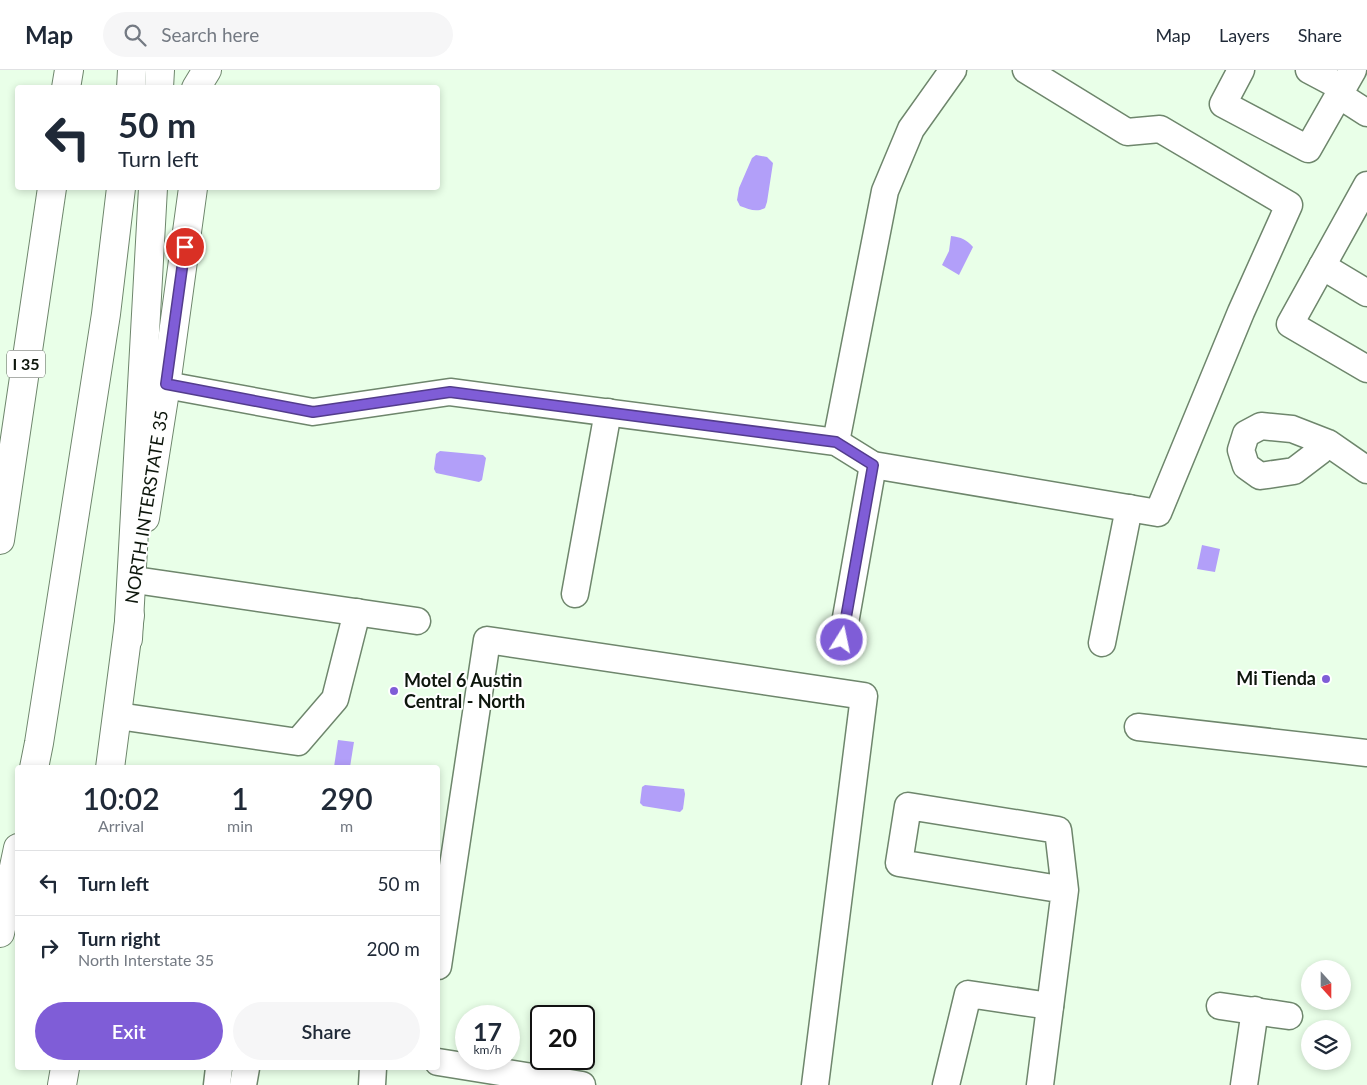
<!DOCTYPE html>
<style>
:root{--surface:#fff;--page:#f6f6f7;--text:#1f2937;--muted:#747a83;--line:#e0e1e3;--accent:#7f5dd7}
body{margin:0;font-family:Lato,sans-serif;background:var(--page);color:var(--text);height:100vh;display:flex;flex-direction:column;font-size:19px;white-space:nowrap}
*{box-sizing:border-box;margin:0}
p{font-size:16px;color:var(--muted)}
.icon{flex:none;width:28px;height:28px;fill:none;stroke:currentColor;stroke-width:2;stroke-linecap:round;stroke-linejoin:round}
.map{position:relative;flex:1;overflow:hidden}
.panel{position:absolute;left:15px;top:695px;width:425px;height:305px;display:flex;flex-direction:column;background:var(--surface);border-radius:5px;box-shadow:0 2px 8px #0003}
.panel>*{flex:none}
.top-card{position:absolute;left:15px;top:15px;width:425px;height:105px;border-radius:5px;box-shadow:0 2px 8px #0003;background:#fff;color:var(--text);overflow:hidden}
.needle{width:32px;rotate:159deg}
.fabs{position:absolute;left:1301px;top:890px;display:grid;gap:10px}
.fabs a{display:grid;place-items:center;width:50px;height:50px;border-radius:50%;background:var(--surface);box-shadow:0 2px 8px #0003;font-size:25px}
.speed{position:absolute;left:455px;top:935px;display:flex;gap:10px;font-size:25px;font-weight:700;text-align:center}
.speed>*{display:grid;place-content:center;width:65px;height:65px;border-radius:50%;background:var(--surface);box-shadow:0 2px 8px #0003;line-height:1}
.speed small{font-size:12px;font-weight:400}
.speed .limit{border:2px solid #111;border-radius:8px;background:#fff;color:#111}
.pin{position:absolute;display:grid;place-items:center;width:42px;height:42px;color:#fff;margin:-21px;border:2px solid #fff;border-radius:50%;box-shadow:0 1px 5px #0007}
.me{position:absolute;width:55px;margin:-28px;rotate:10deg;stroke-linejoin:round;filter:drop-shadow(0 0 4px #0008)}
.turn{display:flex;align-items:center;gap:18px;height:105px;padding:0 20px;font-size:22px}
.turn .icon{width:65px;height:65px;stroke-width:2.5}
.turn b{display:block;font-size:35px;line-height:42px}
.eta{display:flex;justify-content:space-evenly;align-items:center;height:85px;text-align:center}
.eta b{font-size:30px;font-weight:600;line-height:35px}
.cta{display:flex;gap:10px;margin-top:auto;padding:10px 20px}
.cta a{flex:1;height:58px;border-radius:30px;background:var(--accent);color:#fff;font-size:20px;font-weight:600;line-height:58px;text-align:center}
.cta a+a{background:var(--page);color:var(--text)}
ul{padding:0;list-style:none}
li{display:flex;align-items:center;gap:15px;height:65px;padding:0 20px;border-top:1px solid var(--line)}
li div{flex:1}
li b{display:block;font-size:19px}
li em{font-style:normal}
header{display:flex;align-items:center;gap:30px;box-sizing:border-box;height:70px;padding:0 25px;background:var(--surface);border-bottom:1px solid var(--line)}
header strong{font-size:24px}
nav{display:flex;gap:28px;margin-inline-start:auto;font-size:18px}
.search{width:350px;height:45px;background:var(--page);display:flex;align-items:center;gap:12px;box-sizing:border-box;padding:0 18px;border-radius:28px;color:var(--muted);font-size:19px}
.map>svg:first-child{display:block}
.water{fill:#b29ff9}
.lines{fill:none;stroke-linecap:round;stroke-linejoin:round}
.minor-casing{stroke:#6e866c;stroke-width:29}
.major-casing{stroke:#6e866c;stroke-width:30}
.highway-casing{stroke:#6e866c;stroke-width:30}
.minor{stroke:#fff;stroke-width:26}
.major{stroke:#fff;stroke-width:28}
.highway{stroke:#fff;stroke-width:28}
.route-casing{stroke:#533c8c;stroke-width:12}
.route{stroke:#7f5dd7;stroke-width:9}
.poi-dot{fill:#7f5dd7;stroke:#fff;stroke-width:2}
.labels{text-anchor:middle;stroke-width:4;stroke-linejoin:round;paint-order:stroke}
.shield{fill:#fff;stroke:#565c55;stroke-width:1}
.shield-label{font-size:16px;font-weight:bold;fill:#0d160c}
.street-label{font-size:18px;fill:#0d160c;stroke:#fff}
.poi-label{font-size:18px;font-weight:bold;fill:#0d160c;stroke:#fff;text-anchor:end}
</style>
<header>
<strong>Map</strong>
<div class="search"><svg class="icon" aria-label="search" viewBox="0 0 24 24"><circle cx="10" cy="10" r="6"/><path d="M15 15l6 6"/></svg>Search here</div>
<nav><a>Map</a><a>Layers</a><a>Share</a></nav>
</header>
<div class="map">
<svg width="1367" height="1015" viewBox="0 0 1367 1015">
<rect width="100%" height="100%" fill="#e9ffe8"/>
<g class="water">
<path d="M756 85 767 87 773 93 767 132 765 138C756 143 749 139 740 136L737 130 739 118 752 88Z"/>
<path d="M951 166C961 167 967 170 973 177L959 205 942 195 949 181Z"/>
<path d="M440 381 483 385 486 388 482 410 479 412 436 403 434 399 436 384Z"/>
<path d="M1202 475 1220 479 1215 502 1197 499Z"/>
<path d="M338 670 354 672 350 697H334Z"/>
<path d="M645 715 684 719 685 724 683 739 680 742 643 736 640 733 642 717Z"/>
</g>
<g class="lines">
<defs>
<g id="minor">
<path d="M1241 0 1223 34 1308 79 1353 0"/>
<path d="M1309 0 1343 18"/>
<path d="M1339 25 1367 43"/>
<path d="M1367 115 1290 254 1367 299"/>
<path d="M1322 196 1367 223"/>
<path d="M166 315 313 342 450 322 836 372 873 395 1158 443 1241 242 1289 135 1160 59 1127 62 1026 0"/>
<path d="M836 372 885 121 911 59 953 0"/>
<path d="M1328 373 1319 382 1294 401 1260 406 1246 396 1241 380 1246 364 1261 356 1292 359 1328 373 1367 400"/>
<path d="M135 510 417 551"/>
<path d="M575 524 608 342"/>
<path d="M842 570 873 395"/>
<path d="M1102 573 1129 438"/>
<path d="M118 646 298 672 335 629 357 542"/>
<path d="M1138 657 1367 683"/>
<path d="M438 896 487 570 864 626 815 1015"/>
<path d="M1220 936 1289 946"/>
<path d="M438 992 582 1015"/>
<path d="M217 1015 219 998"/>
<path d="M243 1015 246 998"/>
<path d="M372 1015 373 998"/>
<path d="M946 1015 968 924 1050 936"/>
<path d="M1040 1015 1065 820 1058 760 908 736 899 793 1065 820"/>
<path d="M1244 1015 1255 940"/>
</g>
<g id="major">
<path d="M145 448 166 315 193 118"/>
<path d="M110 698 130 545"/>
<path d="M62 1015 65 998"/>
</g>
<g id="highway">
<path d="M66 18 69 0"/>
<path d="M131 18 132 0"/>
<path d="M159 18 160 0"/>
<path d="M196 18 207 0"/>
<path d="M0 470 52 118"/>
<path d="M128 569 153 118"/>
<path d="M34 698 39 673 106 244 121 118"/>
<path d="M0 863 18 778"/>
</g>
</defs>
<use href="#minor" class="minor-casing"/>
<use href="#major" class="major-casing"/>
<use href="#highway" class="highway-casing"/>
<use href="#minor" class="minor"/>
<use href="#major" class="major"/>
<use href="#highway" class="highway"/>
</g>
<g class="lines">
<defs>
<path id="route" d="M185 177 166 314 313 342 450 322 836 372 873 395 842 570"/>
</defs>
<use href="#route" class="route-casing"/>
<use href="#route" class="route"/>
</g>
<g class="poi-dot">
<circle cx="1326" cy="609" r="5"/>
<circle cx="394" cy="621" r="5"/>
</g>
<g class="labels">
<rect class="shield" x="7" y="280.5" width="38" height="27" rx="4"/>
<g class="shield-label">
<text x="26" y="300">I 35</text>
</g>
<g class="street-label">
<text transform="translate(147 437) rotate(-81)" y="6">NORTH INTERSTATE 35</text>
</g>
<g class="poi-label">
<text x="1316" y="615">Mi Tienda</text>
<text x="404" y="617" text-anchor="start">Motel 6 Austin<tspan x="404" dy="21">Central - North</tspan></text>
</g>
</g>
</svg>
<div class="fabs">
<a><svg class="needle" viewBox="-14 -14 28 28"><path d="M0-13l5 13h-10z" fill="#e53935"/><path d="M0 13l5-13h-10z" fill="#747a83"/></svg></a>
<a><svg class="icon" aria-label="layers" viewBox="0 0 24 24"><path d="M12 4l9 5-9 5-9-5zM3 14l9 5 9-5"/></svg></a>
</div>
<div class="speed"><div>17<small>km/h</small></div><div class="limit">20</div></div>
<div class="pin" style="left:185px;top:177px;background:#d93025"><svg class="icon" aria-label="arrive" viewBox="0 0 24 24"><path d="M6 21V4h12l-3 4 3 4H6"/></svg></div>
<svg class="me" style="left:842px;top:570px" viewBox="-20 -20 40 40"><circle r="17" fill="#7f5dd7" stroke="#fff" stroke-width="3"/><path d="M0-11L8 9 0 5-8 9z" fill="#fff"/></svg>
<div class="top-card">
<div class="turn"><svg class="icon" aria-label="left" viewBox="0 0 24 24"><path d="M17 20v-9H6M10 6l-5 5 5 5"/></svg><div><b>50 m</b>Turn left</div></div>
</div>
<section class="panel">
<div class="eta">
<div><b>10:02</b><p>Arrival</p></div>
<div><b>1</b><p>min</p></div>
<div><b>290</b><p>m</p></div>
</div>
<ul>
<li><svg class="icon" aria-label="left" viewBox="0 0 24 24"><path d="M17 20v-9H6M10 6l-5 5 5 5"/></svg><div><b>Turn left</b></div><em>50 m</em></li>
<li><svg class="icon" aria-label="right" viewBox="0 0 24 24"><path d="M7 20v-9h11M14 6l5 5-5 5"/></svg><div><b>Turn right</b><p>North Interstate 35</p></div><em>200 m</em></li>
</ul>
<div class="cta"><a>Exit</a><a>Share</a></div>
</section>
</div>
